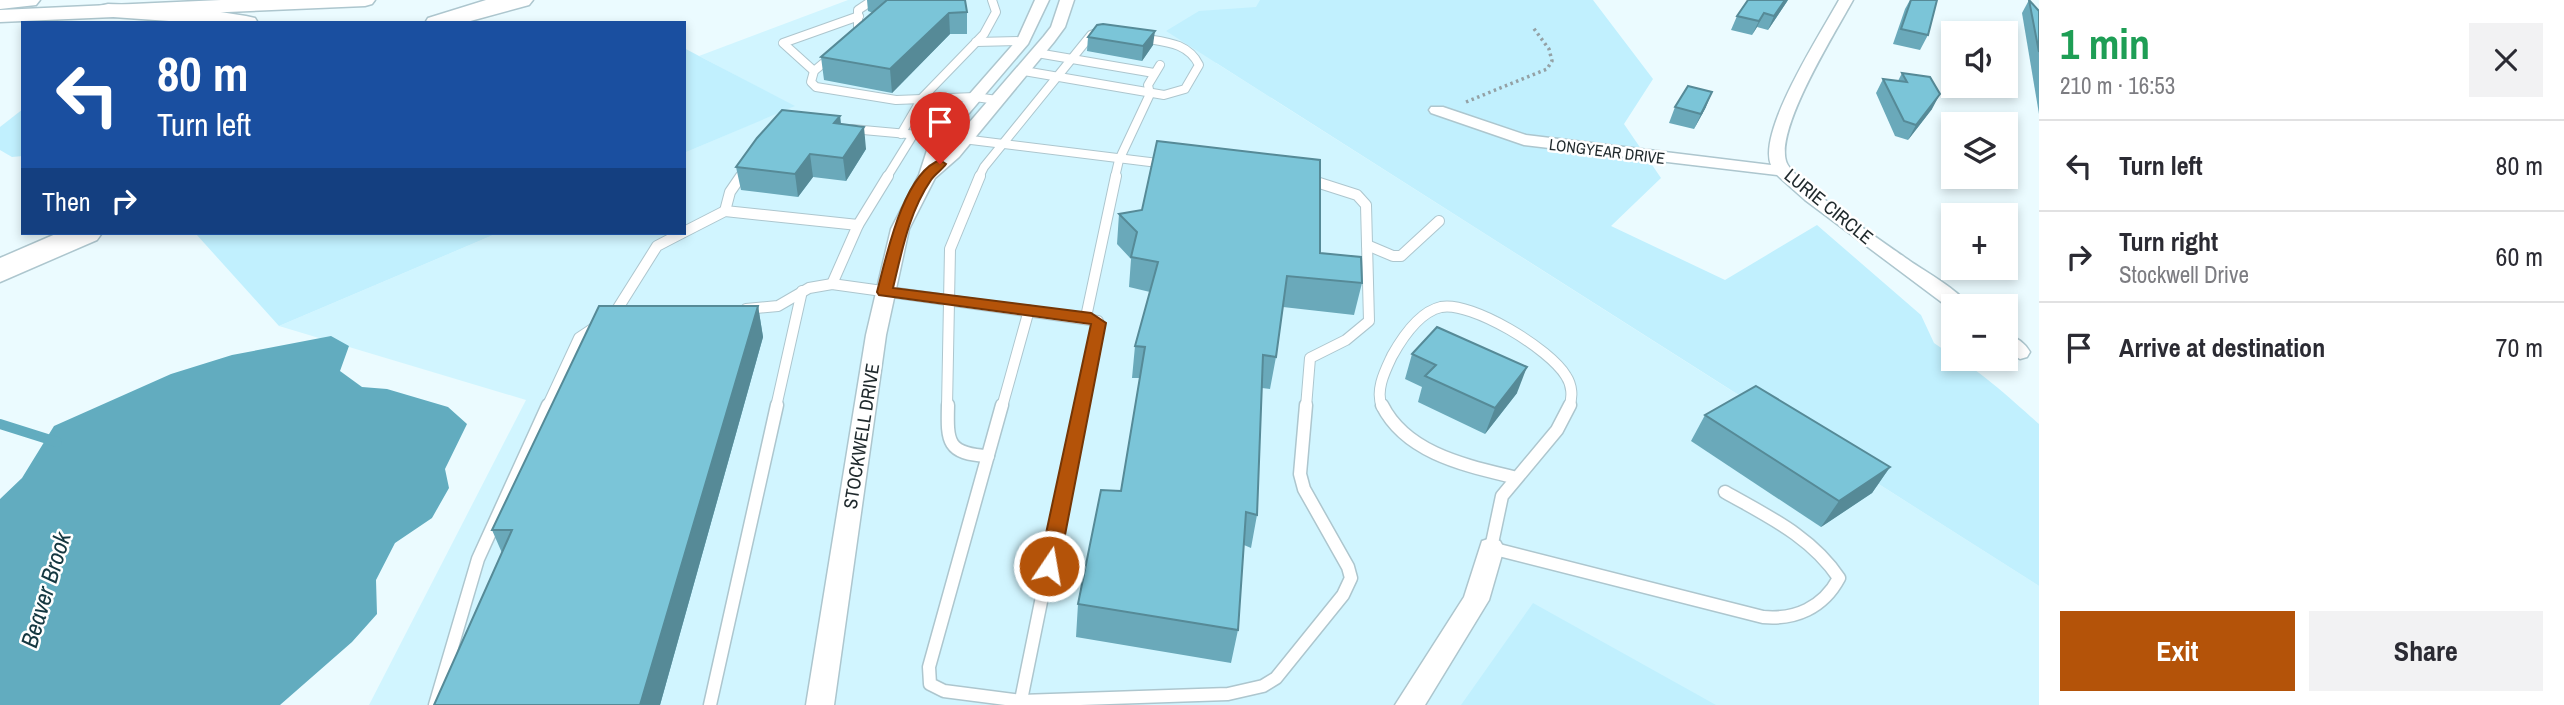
<!DOCTYPE html>
<meta charset="utf-8">
<style>
:root{--surface:#fff;--page:#f2f2f3;--text:#2b2b33;--muted:#7c7c81;--line:#e1e1e2;--accent:#b45309}
body{margin:0;font-family:"Archivo Narrow",sans-serif;background:var(--page);color:var(--text);height:100vh;display:flex;flex-direction:column;font-size:26px;white-space:nowrap}
*{box-sizing:border-box;margin:0}
p{font-size:23px;color:var(--muted)}
.icon{flex:none;width:38px;height:38px;fill:none;stroke:currentColor;stroke-width:2;stroke-linecap:round;stroke-linejoin:round}
.map{position:relative;flex:1;overflow:hidden}
.panel{display:flex;flex-direction:column;background:var(--surface);width:525px}
.panel>*{flex:none}
.guide{position:absolute;left:21px;top:21px;width:665px;height:214px;border-radius:0px;box-shadow:0 4px 10px #0003;background:#1a4fa0;color:#fff;overflow:hidden}
.fabs{position:absolute;left:1941px;top:21px;display:grid;gap:14px}
.fabs a{display:grid;place-items:center;width:77px;height:77px;border-radius:0px;background:var(--surface);box-shadow:0 4px 10px #0003;font-size:35px}
.pin{position:absolute;display:grid;place-items:center;width:60px;height:60px;color:#fff;margin:-72px -30px;border-radius:50% 50% 50% 0;rotate:-45deg;box-shadow:0 0 7px #0007}
.pin .icon{rotate:45deg}
.me{position:absolute;width:77px;margin:-38px;rotate:12deg;stroke-linejoin:round;filter:drop-shadow(0 0 5px #0008)}
.turn{display:flex;align-items:center;gap:24px;height:147px;padding:0 21px;font-size:32px}
.turn .icon{width:91px;height:91px;stroke-width:2.5}
.turn b{display:block;font-size:49px;line-height:60px}
.then{display:flex;align-items:center;height:66px;padding:0 21px;background:#0003;gap:14px;font-size:26px}
.round{display:grid;place-items:center;flex:none;width:74px;height:74px;border-radius:0px;background:var(--page)}
.summary{display:flex;align-items:center;justify-content:space-between;height:119px;padding:0 21px}
h1{font-size:42px;font-weight:700;line-height:52px;color:#1e9e55}
.primary-button{display:flex;gap:14px;margin-top:auto;padding:14px 21px}
.primary-button a{flex:1;height:80px;border-radius:0px;background:var(--accent);color:#fff;font-size:28px;font-weight:700;line-height:80px;text-align:center}
.primary-button a+a{background:var(--page);color:var(--text)}
ul{padding:0;list-style:none}
li{display:flex;align-items:center;gap:21px;height:91px;padding:0 21px;border-top:2px solid var(--line)}
li div{flex:1}
li b{display:block;font-size:26px}
li em{font-style:normal}
main{display:flex;flex:1;min-height:0}
.map>svg:first-child{display:block}
.built{fill:#d1f5ff}
.green{fill:#c1f0fe}
.water{fill:#62acbf}
.lines{fill:none;stroke-linecap:round;stroke-linejoin:round}
.stream{stroke:#62acbf;stroke-width:10}
.lane-far2-casing{stroke:#adc6ce;stroke-width:10}
.lane-far1-casing{stroke:#adc6ce;stroke-width:12}
.lane-casing{stroke:#adc6ce;stroke-width:15}
.street-casing{stroke:#adc6ce;stroke-width:3}
.primary-casing{stroke:#adc6ce;stroke-width:3}
.highway-casing{stroke:#adc6ce;stroke-width:3}
.path{stroke:#94a1a5;stroke-width:3.5;stroke-dasharray:2.5 3.5;stroke-linecap:butt}
.lane-far2{stroke:#fff;stroke-width:8}
.lane-far1{stroke:#fff;stroke-width:10}
.lane{stroke:#fff;stroke-width:12}
.street{fill:#fff;fill-rule:evenodd}
.primary{fill:#fff;fill-rule:evenodd}
.highway{fill:#fff;fill-rule:evenodd}
.wall{fill:#6aa9ba}
.shaded-wall{fill:#568a97}
.building{fill:#7bc5d8;stroke:#568a97;stroke-width:2}
.route{fill:#b45309;stroke:#753606;stroke-width:2}
.labels{text-anchor:middle;stroke-width:5;stroke-linejoin:round;paint-order:stroke}
.far-street-label{font-size:16px;fill:#1f292c;stroke:#fff}
.street-label{font-size:19px;fill:#1f292c;stroke:#fff}
.near-water-label{font-size:24px;font-style:italic;fill:#143740;stroke:#fff}
</style>
<main>
<div class="map">
<svg width="2039" height="705" viewBox="0 0 2039 705">
<rect width="100%" height="100%" fill="#ebfbff"/>
<path class="built" d="M848 0H1322L1216 63 2039 586V705H369L526 400 279 326 498 233H684V153L794 106 699 56Z"/>
<g class="green">
<path d="M1260 0H1593L1653 79 1624 124 1661 178 1611 226 1725 280 1817 225 1921 315 1934 343 1953 356V359C1970 360 2023 410 2039 424V586L1166 31 1199 11 1256 7Z"/>
<path d="M684 48 699 56 795 106 684 153Z"/>
<path d="M23 109V156L12 157 0 150V127Z"/>
<path d="M199 233H498L279 326 196 234Z"/>
<path d="M1533 603 1716 705H1461Z"/>
</g>
<path class="water" d="M331 336 349 346 340 371 362 387 387 389 448 407 467 424 445 469 449 488 432 518 395 543 376 580 377 614 352 642 280 705H0V499L22 478 54 426 171 374 232 355Z"/>
<g class="lines">
<path class="stream" d="M0 424 57 442"/>
<defs>
<g id="lane-far2">
<path d="M855 37 858 30V10L873 0"/>
<path d="M976 42 1023 41"/>
<path d="M1037 53 1154 73"/>
<path d="M832 56 814 71 811 82 816 87 896 100 975 97 997 100"/>
<path d="M814 71 783 43 859 16"/>
<path d="M1024 71 1164 95 1185 89 1199 65C1188 42 1164 42 1142 38"/>
<path d="M852 129 963 139 1166 164"/>
<path d="M901 134 922 98 984 34 996 12 992 0"/>
<path d="M740 177 745 170"/>
<path d="M887 177 913 135"/>
<path d="M979 177 984 167 1091 35 1099 32"/>
<path d="M1115 177 1119 160 1150 94 1148 85 1160 65"/>
</g>
<g id="lane-far1">
<path d="M725 211 730 192 741 176"/>
<path d="M684 232 725 211 858 225"/>
<path d="M1367 245 1393 256H1401L1439 221"/>
<path d="M832 284 858 225 888 176"/>
<path d="M746 309 778 306 809 288 832 284 1098 321 1081 407"/>
<path d="M613 316 657 246 682 233"/>
<path d="M1086 317 1116 176"/>
<path d="M547 407 579 338 600 324"/>
<path d="M776 407 802 291"/>
<path d="M947 407 950 249 980 176"/>
<path d="M1002 407 1029 310"/>
<path d="M1306 407 1310 358 1346 340 1369 321 1366 205 1357 195 1307 179"/>
<path d="M1382 407C1375 390 1385 371 1392 356 1402 338 1419 312 1441 307 1472 301 1550 349 1566 376 1572 385 1573 397 1569 407"/>
</g>
<g id="lane">
<path d="M948 405C947 442 947 454 988 456"/>
<path d="M1002 405 929 667 930 684 944 691 1021 701 1228 694 1263 686 1276 678 1343 595 1351 578 1348 567 1304 489 1300 474 1306 405"/>
<path d="M1382 405C1406 453 1464 465 1513 477"/>
<path d="M1570 405 1557 430 1502 496 1491 548 1763 617C1795 620 1823 608 1839 578 1811 536 1767 516 1725 492"/>
<path d="M435 705 478 559 548 405"/>
<path d="M710 705 777 405"/>
<path d="M1020 705 1081 405"/>
</g>
<g id="street">
<path d="M1035 0H1049L1028 44 947 139 943 153 1044 36 1051 27 1060 0H1074L1065 27 1054 42 959 157 935 178 909 229 886 335 834 705H806L866 335 891 229 919 175 931 138 1017 40Z"/>
<path d="M1839 0H1853C1835 33 1776 127 1786 161 1791 181 1888 245 1910 261 1926 272 1960 291 1969 306H1953L1952 310 1805 200 1777 175 1524 145 1431 113 1429 110 1431 107H1443L1526 135 1771 165C1757 131 1821 33 1839 0Z"/>
<path d="M2006 334C2016 337 2025 343 2030 352L2027 357 2020 359 2006 351Z"/>
<path d="M1491 538 1500 541 1504 548 1489 600 1425 705H1395L1464 597 1482 541Z"/>
</g>
<path id="primary" d="M221 0H375L372 4 365 6 0 22V10Z"/>
<g id="highway">
<path d="M0 0H40L36 5 0 9Z"/>
<path d="M533 0 529 5 463 23H425L428 18 486 0Z"/>
<path d="M108 4 188 7 246 16 255 18 258 23H197L99 16 96 11 99 6Z"/>
<path d="M58 233H102L97 240 0 282V258Z"/>
</g>
</defs>
<use href="#lane-far2" class="lane-far2-casing"/>
<use href="#lane-far1" class="lane-far1-casing"/>
<use href="#lane" class="lane-casing"/>
<use href="#street" class="street-casing"/>
<use href="#primary" class="primary-casing"/>
<use href="#highway" class="highway-casing"/>
<path class="path" d="M1466 102 1547 69 1552 61 1549 49 1532 26"/>
<use href="#lane-far2" class="lane-far2"/>
<use href="#lane-far1" class="lane-far1"/>
<use href="#lane" class="lane"/>
<use href="#street" class="street"/>
<use href="#primary" class="primary"/>
<use href="#highway" class="highway"/>
</g>
<g class="wall">
<path d="M867 0H965L967 12V34H950L892 93 824 80 821 57 873 13 868 11Z"/>
<path d="M1788 0 1768 30 1757 27 1752 35 1731 30 1737 16Z"/>
<path d="M1910 0H1937L1928 35 1920 50 1893 44 1905 9Z"/>
<path d="M2029 0 2039 11V114L2022 13Z"/>
<path d="M1088 37 1153 45 1142 61 1087 51Z"/>
<path d="M1902 73 1932 109 1908 140 1895 136 1876 93 1883 79 1898 81Z"/>
<path d="M1675 107H1706L1694 129 1669 123Z"/>
<path d="M840 116 841 124 866 149 846 181 813 177 798 197 741 190 736 167Z"/>
<path d="M1119 214 1320 253 1362 283 1354 315 1283 307 1276 357 1270 389 1262 388 1257 515 1251 548 1244 545 1238 630 1231 663 1076 637 1078 604 1121 491 1140 378H1132L1135 346 1150 292 1129 287 1131 259 1117 244Z"/>
<path d="M758 306 763 337 660 705H434L502 553 492 530Z"/>
<path d="M1412 354 1517 393 1485 434 1418 402 1422 387 1405 379Z"/>
<path d="M1705 415 1890 467 1872 493 1821 527 1691 441Z"/>
</g>
<g class="shaded-wall">
<path d="M1785 0H1788L1768 30 1774 16Z"/>
<path d="M949 13 950 34 892 93 890 69Z"/>
<path d="M1764 13 1757 27 1752 35 1759 21Z"/>
<path d="M1155 31 1153 45 1142 61 1143 46Z"/>
<path d="M1712 92 1706 107 1694 129 1701 114Z"/>
<path d="M1940 94 1932 109 1908 140 1916 125Z"/>
<path d="M840 116 842 138 834 123Z"/>
<path d="M864 127 866 149 846 181 843 158Z"/>
<path d="M810 154 813 177 798 197 795 174Z"/>
<path d="M758 306 763 337 660 705H640Z"/>
<path d="M1527 367 1517 393 1485 434 1495 408Z"/>
<path d="M1890 467 1872 493 1821 527 1839 501Z"/>
</g>
<g class="building">
<path d="M887 0H965L967 12 949 13 890 69 821 57Z"/>
<path d="M1748 0H1785L1774 16 1764 13 1759 21 1737 16Z"/>
<path d="M1911 0H1937L1928 35 1901 29Z"/>
<path d="M2029 0 2039 11V52Z"/>
<path d="M1103 24 1155 31 1143 46 1088 37 1097 25Z"/>
<path d="M1902 73 1930 77 1940 94 1916 125 1904 121 1883 79 1907 82Z"/>
<path d="M1688 86 1712 92 1701 114 1675 107Z"/>
<path d="M782 110 840 116 834 123 864 127 843 158 810 154 795 174 736 167 757 138Z"/>
<path d="M1157 141 1320 160V253L1361 257 1362 283 1287 276 1276 357 1263 355 1257 515 1246 512 1238 630 1078 604 1101 490 1121 491 1145 347 1135 346 1158 262 1131 257 1137 232 1119 214 1142 210Z"/>
<path d="M599 306H758L640 705H434L512 530H492Z"/>
<path d="M1437 327 1527 367 1495 408 1425 376 1436 365 1412 354Z"/>
<path d="M1756 386 1890 467 1839 501 1705 415Z"/>
</g>
<path class="route" d="M940 160 946 164C942 170 935 174 931 180 909 212 902 251 893 288L1091 313 1106 323 1059 566 1056 572 1049 574 1042 572 1039 566 1091 324 879 295 877 292C886 258 903 173 940 160Z"/>
<g class="labels">
<g class="far-street-label">
<text transform="translate(1607 151) rotate(7)" y="6">LONGYEAR DRIVE</text>
</g>
<g class="street-label">
<text transform="translate(1829 206) rotate(39)" y="7">LURIE CIRCLE</text>
<text transform="translate(861 436) rotate(-81)" y="7">STOCKWELL DRIVE</text>
</g>
<g class="near-water-label">
<text transform="translate(46 590) rotate(-73)" y="8">Beaver Brook</text>
</g>
</g>
</svg>
<div class="fabs">
<a><svg class="icon" aria-label="sound" viewBox="0 0 24 24"><path d="M4 9h4l5-4v14l-5-4H4zM17 9q2 3 0 6"/></svg></a>
<a><svg class="icon" aria-label="layers" viewBox="0 0 24 24"><path d="M12 4l9 5-9 5-9-5zM3 14l9 5 9-5"/></svg></a>
<a>+</a>
<a>−</a>
</div>
<div class="pin" style="left:940px;top:164px;background:#d93025"><svg class="icon" aria-label="arrive" viewBox="0 0 24 24"><path d="M6 21V4h12l-3 4 3 4H6"/></svg></div>
<svg class="me" style="left:1049px;top:566px" viewBox="-20 -20 40 40"><circle r="17" fill="#b45309" stroke="#fff" stroke-width="3"/><path d="M0-11L8 9 0 5-8 9z" fill="#fff"/></svg>
<div class="guide">
<div class="turn"><svg class="icon" aria-label="left" viewBox="0 0 24 24"><path d="M17 20v-9H6M10 6l-5 5 5 5"/></svg><div><b>80 m</b>Turn left</div></div>
<div class="then">Then<svg class="icon" aria-label="right" viewBox="0 0 24 24"><path d="M7 20v-9h11M14 6l5 5-5 5"/></svg></div>
</div>
</div>
<section class="panel">
<div class="summary"><div><h1>1 min</h1><p>210 m · 16:53</p></div><a class="round"><svg class="icon" aria-label="close" viewBox="0 0 24 24"><path d="M6 6l12 12M18 6L6 18"/></svg></a></div>
<ul>
<li><svg class="icon" aria-label="left" viewBox="0 0 24 24"><path d="M17 20v-9H6M10 6l-5 5 5 5"/></svg><div><b>Turn left</b></div><em>80 m</em></li>
<li><svg class="icon" aria-label="right" viewBox="0 0 24 24"><path d="M7 20v-9h11M14 6l5 5-5 5"/></svg><div><b>Turn right</b><p>Stockwell Drive</p></div><em>60 m</em></li>
<li><svg class="icon" aria-label="arrive" viewBox="0 0 24 24"><path d="M6 21V4h12l-3 4 3 4H6"/></svg><div><b>Arrive at destination</b></div><em>70 m</em></li>
</ul>
<div class="primary-button"><a>Exit</a><a>Share</a></div>
</section>
</main>
